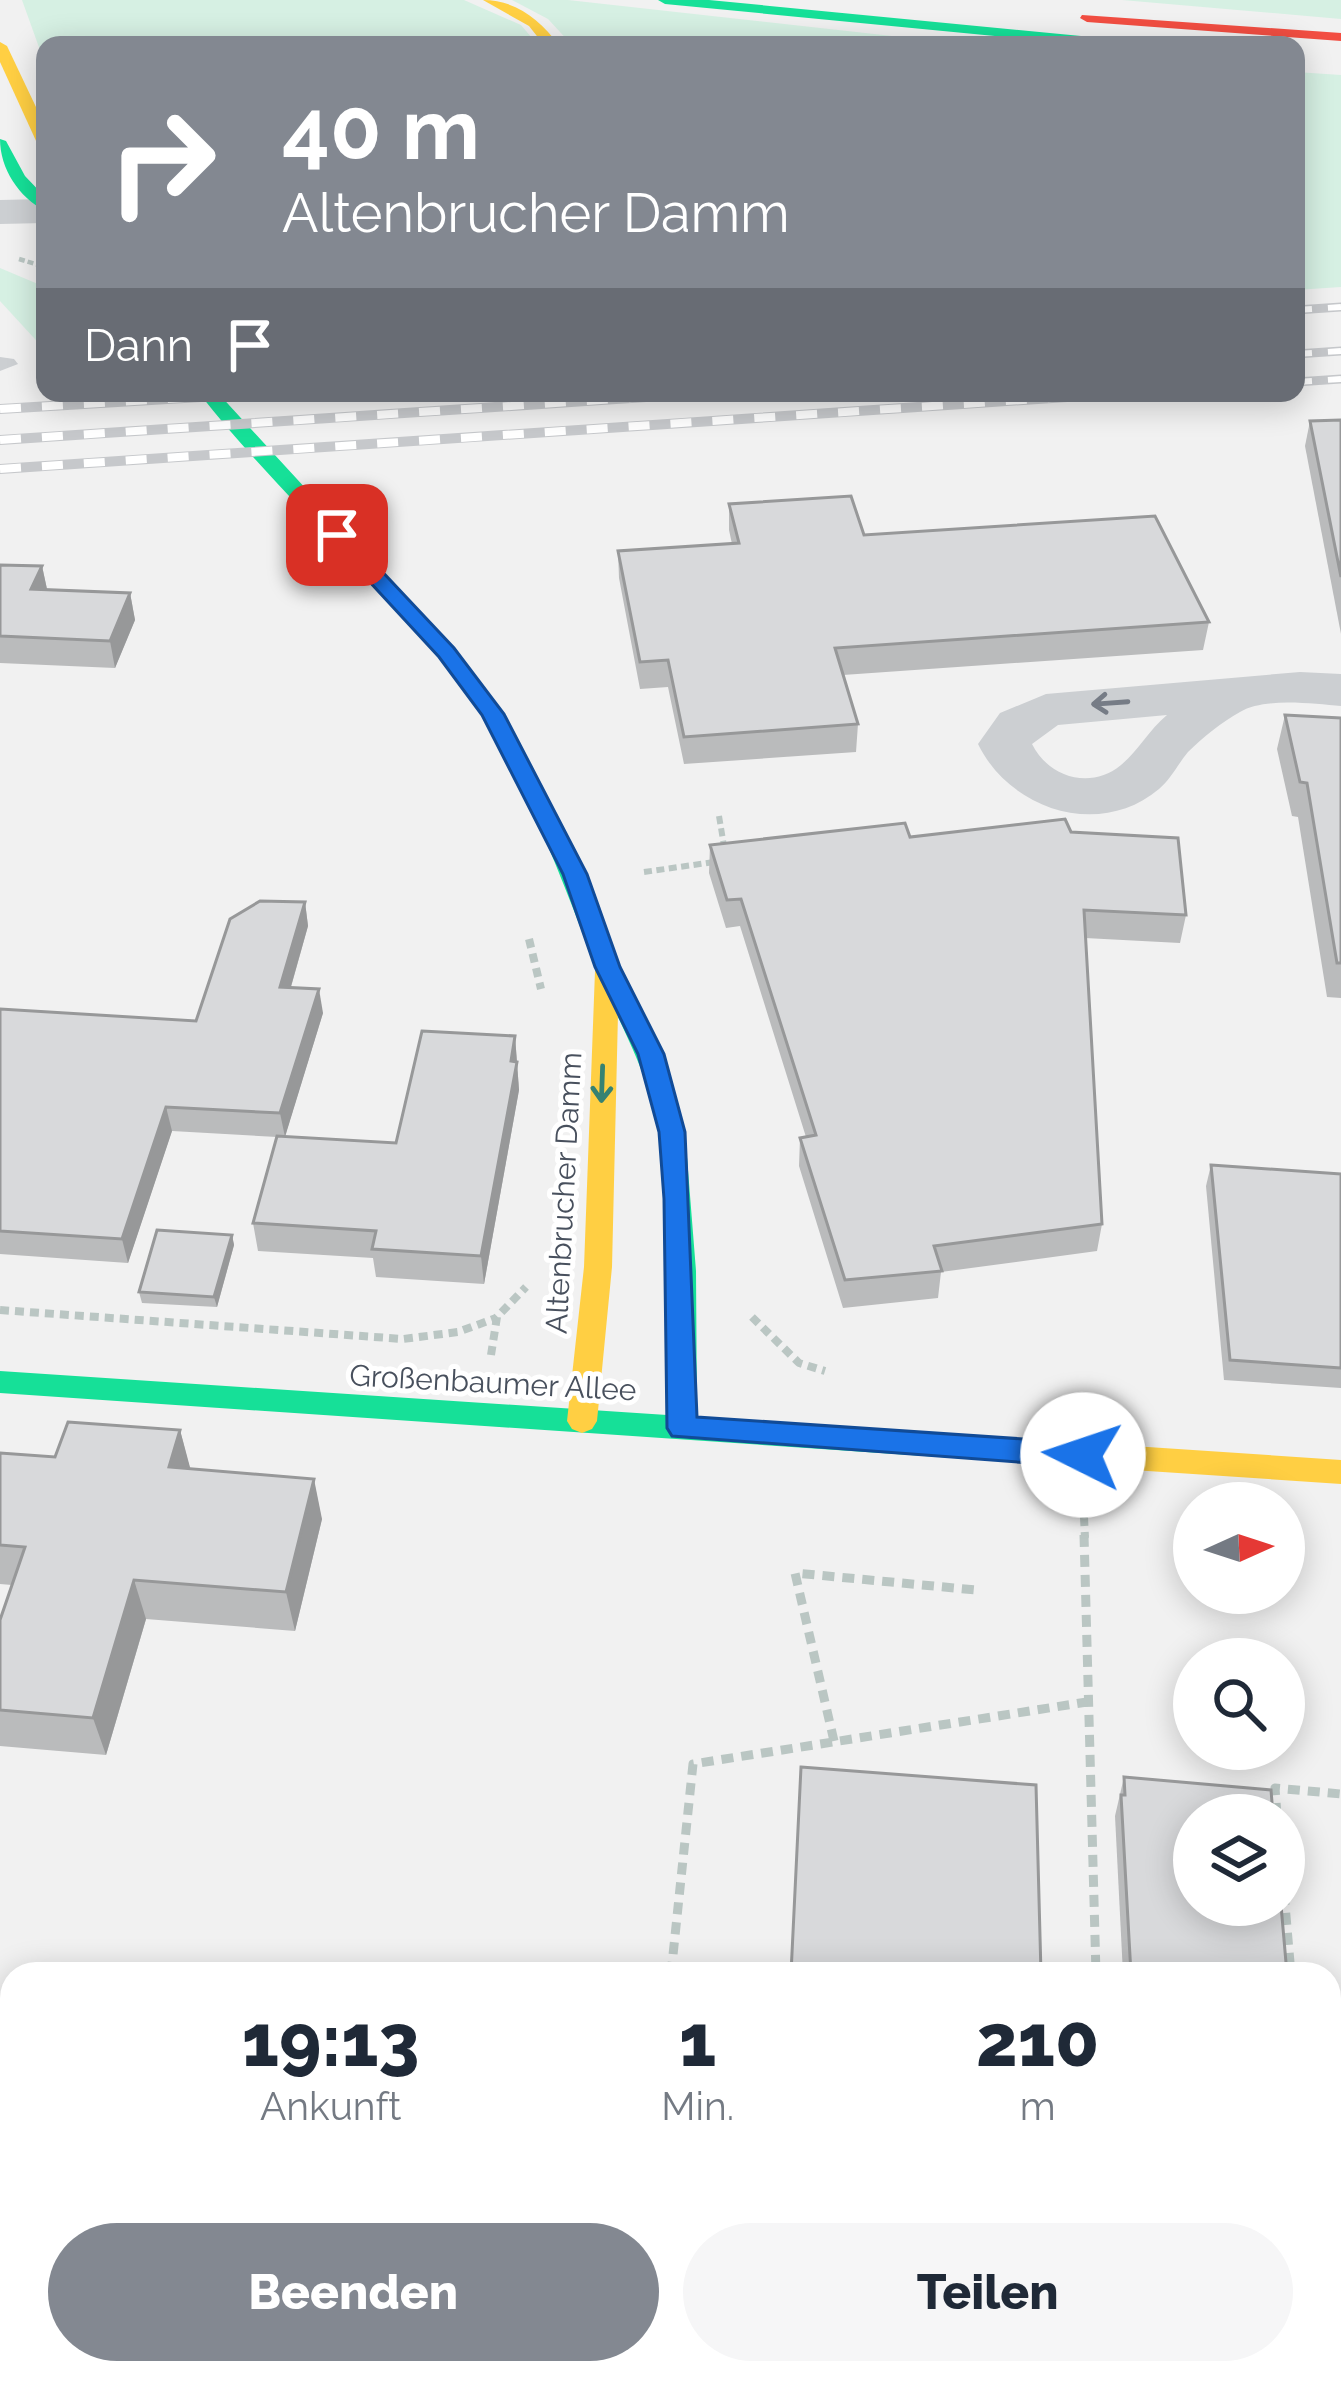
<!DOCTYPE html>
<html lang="de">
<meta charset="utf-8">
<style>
:root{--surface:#fff;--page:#f6f6f7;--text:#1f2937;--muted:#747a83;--accent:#838891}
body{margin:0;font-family:Raleway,sans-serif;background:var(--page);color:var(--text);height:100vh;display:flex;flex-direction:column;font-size:45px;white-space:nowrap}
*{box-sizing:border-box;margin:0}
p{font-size:39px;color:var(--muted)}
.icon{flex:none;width:66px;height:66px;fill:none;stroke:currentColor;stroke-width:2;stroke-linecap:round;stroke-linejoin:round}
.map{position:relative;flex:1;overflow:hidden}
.details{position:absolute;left:0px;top:1962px;width:1341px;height:423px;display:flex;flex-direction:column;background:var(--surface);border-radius:36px 36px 0 0;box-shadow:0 6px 30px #0003}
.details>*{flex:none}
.guide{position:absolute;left:36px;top:36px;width:1269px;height:366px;border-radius:24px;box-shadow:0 6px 30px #0003;background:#838891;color:#fff;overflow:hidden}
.needle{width:78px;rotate:87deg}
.buttons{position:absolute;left:1173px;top:1482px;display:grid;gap:24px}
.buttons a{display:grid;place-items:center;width:132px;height:132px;border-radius:50%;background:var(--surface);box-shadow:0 6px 30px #0003;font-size:60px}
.pin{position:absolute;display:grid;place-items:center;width:102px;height:102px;color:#fff;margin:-51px;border-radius:24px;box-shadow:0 6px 18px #0006}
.me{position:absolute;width:132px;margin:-66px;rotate:274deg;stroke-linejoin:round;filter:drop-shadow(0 0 9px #0008)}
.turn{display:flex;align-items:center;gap:42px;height:252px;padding:0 48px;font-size:54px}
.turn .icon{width:156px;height:156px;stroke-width:2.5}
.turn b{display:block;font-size:84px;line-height:102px}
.then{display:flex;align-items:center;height:114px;padding:0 48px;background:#0003;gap:24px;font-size:45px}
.eta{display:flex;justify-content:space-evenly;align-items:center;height:204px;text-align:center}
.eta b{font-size:72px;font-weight:800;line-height:84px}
.button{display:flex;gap:24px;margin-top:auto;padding:24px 48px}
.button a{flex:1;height:138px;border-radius:72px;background:var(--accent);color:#fff;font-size:48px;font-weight:800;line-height:138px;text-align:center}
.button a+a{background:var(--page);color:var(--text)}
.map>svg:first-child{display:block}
.green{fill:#d6f0e3}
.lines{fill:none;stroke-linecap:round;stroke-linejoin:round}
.path-far3{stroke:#bac6c3;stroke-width:4.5;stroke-dasharray:6 3;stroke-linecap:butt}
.path-far2{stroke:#bac6c3;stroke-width:6;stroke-dasharray:8 4.5;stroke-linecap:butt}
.path-far1{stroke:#bac6c3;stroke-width:8;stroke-dasharray:9 6;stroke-linecap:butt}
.path{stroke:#bac6c3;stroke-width:9;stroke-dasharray:12 8;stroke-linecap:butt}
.lane{fill:#cccfd2;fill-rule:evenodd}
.street{fill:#cccfd2;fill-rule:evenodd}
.fast{fill:#16e098;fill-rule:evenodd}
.slow{fill:#ffcf43;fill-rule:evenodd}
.jam{fill:#f24e42;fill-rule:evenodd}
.rail-far1-casing{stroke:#c6c8cb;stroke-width:9}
.rail-casing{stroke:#c6c8cb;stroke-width:10}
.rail-far1{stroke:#fff;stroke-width:6;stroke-dasharray:16;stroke-linecap:butt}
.rail{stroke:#fff;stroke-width:8;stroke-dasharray:21;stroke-linecap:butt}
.wall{fill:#babbbc}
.shaded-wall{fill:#979899}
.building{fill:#d8d9db;stroke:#979899;stroke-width:3}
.oneway{stroke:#767c86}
.oneway2{stroke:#368272}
.route{fill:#1a73e8;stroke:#114b97;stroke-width:3}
.labels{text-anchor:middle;stroke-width:10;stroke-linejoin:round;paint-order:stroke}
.street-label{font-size:30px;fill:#48505d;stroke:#fff}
</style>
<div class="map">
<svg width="1341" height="2383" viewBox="0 0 1341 2383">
<rect width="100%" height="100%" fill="#f1f1f1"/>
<g class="green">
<path d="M22 0H464L521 25 538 45H45V64Z"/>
<path d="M512 0H568L973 45H572L548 19Z"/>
<path d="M1122 0H1341V19Z"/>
<path d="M1296 72 1341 75V287L1296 290Z"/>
<path d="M0 268 45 287V350L0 301Z"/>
</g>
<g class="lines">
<path class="path-far3" d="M19 259 45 267"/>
<g class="path-far2">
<path d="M719 816 725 852"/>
<path d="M644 872 714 862"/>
</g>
<g class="path-far1">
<path d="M529 939 541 989"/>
<path d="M0 1310 403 1339 458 1332 496 1318"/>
<path d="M752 1317 799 1363 825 1371"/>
<path d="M491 1355 497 1317 526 1287"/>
<path d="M1084 1517 1085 1538"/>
</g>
<g class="path">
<path d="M1084 1535 1096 1974"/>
<path d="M834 1741 795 1573 976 1590"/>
<path d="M1277 1815 1275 1788 1341 1794"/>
<path d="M1284 1893 1291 1974"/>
<path d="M671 1974 693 1764 1087 1702"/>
<path d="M1253 2373 1254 2383"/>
<path d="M297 2383 299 2373"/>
</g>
<path class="lane" d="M0 357 14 359 18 364 0 371Z"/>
<g class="street">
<path d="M45 199V223L0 224V200Z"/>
<path d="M1300 672 1341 674V706C1313 704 1265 697 1240 712 1222 722 1202 738 1188 752 1178 764 1171 779 1159 789 1100 839 1010 810 978 744L1000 713 1046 694ZM1167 715C1149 730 1138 751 1121 765 1091 790 1049 778 1032 744L1058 725Z"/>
</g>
<g class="fast">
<path d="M658 0H709L1133 41 1140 45H1088L665 4Z"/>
<path d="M0 139 6 141 25 176 45 197V211C19 197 0 169 0 139Z"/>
<path d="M199 393H218L453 649 501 709 587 874 620 967 664 1054 685 1132 696 1271 697 1417 984 1436 995 1439 999 1448 995 1457 984 1460 0 1393V1371L667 1415C668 1322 673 1225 659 1133 649 1070 617 1021 594 963 553 856 513 745 438 656 361 566 272 486 199 393Z"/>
</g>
<g class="slow">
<path d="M483 0C516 0 540 20 559 45H544L529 26Z"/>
<path d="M0 42 7 46 45 126V148L37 143 0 62Z"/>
<path d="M607 963 619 971 612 1267 597 1421 592 1429 582 1433 572 1429 567 1421 584 1267 595 971Z"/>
<path d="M984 1436 1341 1460V1484L984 1460 973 1457 969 1448 973 1439Z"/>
</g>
<path class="jam" d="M1082 15 1341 33V41L1087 22 1080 18Z"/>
<defs>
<g id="rail-far1">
<path d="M1296 310 1341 307"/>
<path d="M1296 354 1341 351"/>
<path d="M1296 382 1341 379"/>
</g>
<g id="rail">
<path d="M0 409 267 393"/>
<path d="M0 440 706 393"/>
<path d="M0 469 1126 393"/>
</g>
</defs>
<use href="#rail-far1" class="rail-far1-casing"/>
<use href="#rail" class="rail-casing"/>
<use href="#rail-far1" class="rail-far1"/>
<use href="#rail" class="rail"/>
</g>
<g class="wall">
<path d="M1341 420V634L1305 446 1310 421Z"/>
<path d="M729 504 864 535 1209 622 1203 650 843 675 858 724 856 752 684 764 668 687 640 689 619 578 618 551 732 544 729 530Z"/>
<path d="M0 565 42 566 47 589 130 593 135 620 115 668 0 663Z"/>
<path d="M1285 715 1341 718V998L1327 997 1298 817 1292 816 1277 749Z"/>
<path d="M1071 832 1186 915 1180 943 1085 938 1102 1224 1097 1251 941 1272 938 1298 843 1308 799 1166 800 1138 806 1137 740 926 726 928 709 873 710 845Z"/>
<path d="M305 902 308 926 291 987 323 1013 285 1136 396 1143 515 1036 519 1090 484 1284 376 1277 373 1258 258 1251 253 1223 277 1137 172 1131 128 1263 0 1254V1009L196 1021Z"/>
<path d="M1211 1165 1341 1174V1388L1224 1380 1206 1186Z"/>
<path d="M232 1235 234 1245 217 1307 142 1303 139 1292Z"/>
<path d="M180 1430 190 1469 322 1519 295 1631 146 1619 106 1755 0 1746V1620L12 1585 0 1584V1453L55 1457Z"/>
<path d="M801 1767 1041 1974H790Z"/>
<path d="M1124 1777 1287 1974H1123L1115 1816Z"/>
<path d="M1073 2373H1251L1252 2383H1074Z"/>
</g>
<g class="shaded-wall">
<path d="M42 566 48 594 31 589Z"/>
<path d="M130 593 135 620 115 668 110 641Z"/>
<path d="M305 902 308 926 284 1011 280 987Z"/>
<path d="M319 989 323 1013 285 1137 280 1113Z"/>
<path d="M515 1036 519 1090 484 1284 481 1256Z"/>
<path d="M166 1107 172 1131 128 1263 122 1239Z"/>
<path d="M232 1235 234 1245 217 1307 214 1297Z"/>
<path d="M180 1430 191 1471 169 1467Z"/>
<path d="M314 1479 322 1519 295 1631 286 1592Z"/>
<path d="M134 1580 146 1619 106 1755 93 1718Z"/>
</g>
<g class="building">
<path d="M1341 420V577L1310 421Z"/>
<path d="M851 496 864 535 1155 516 1209 622 835 648 858 724 684 737 668 660 640 662 618 551 739 543 729 504Z"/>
<path d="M0 565 42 566 31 589 130 593 110 641 0 636Z"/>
<path d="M1285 715 1341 718V963H1337L1307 783 1300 782Z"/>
<path d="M1065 819 1071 832 1178 838 1186 915 1084 910 1102 1224 934 1246 942 1271 845 1280 800 1138 816 1135 741 899 727 900 710 845 905 823 910 837Z"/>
<path d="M260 901 305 902 280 987 319 989 280 1113 166 1107 122 1239 0 1231V1009L196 1021 230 919Z"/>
<path d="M422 1031 515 1036 511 1061 517 1062 481 1256 372 1249 376 1231 253 1223 277 1136 396 1143Z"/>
<path d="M1211 1165 1341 1174V1368L1230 1360Z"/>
<path d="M157 1230 232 1235 214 1297 139 1292Z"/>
<path d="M68 1422 180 1430 169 1467 314 1479 286 1592 134 1580 93 1718 0 1710V1620L25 1547 0 1545V1453L55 1457Z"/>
<path d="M801 1767 1036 1785 1041 1974H791Z"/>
<path d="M1124 1777 1271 1790 1273 1815H1194V1905H1281L1287 1974H1131L1121 1795H1125Z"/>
<path d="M409 2373H970L1070 2383H408Z"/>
<path d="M1080 2373H1251L1252 2383H1081Z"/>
</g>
<defs><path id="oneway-shaft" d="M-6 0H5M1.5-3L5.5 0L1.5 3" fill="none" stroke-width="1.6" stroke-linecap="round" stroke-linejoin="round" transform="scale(3)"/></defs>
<use class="oneway" href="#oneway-shaft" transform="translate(1110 703) rotate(176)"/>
<use class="oneway2" href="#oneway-shaft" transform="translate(602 1084) rotate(92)"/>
<path class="route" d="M330 531H344L454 648 504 714 587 874 620 967 664 1054 685 1132 697 1417 1083 1443 1093 1446 1098 1455 1093 1464 1083 1467 672 1436 667 1428 664 1199 659 1132 638 1054 595 967 563 874 482 715 439 657 330 539Z"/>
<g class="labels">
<g class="street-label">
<text transform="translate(564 1193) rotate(-87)" y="10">Altenbrucher Damm</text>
<text transform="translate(493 1383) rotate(3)" y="10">Großenbaumer Allee</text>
</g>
</g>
</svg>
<div class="buttons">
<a><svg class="needle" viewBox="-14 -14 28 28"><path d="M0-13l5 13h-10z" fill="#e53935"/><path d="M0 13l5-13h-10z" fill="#747a83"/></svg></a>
<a><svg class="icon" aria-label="search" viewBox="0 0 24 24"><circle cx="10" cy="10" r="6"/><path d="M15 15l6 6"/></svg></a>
<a><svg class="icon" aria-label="layers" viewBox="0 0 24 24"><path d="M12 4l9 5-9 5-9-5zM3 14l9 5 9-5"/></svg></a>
</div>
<div class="pin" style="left:337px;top:535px;background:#d93025"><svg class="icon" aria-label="arrive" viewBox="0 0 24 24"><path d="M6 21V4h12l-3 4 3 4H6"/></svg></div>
<svg class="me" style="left:1083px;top:1455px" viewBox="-20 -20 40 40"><circle r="19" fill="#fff"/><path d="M0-13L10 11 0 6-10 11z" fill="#1a73e8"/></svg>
<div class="guide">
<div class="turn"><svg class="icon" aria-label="right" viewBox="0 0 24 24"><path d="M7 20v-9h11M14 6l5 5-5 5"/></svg><div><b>40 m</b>Altenbrucher Damm</div></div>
<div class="then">Dann<svg class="icon" aria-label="arrive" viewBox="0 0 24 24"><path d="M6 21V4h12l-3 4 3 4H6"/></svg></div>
</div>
<section class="details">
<div class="eta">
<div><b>19:13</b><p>Ankunft</p></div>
<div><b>1</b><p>Min.</p></div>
<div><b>210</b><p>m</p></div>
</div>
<div class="button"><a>Beenden</a><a>Teilen</a></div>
</section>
</div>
